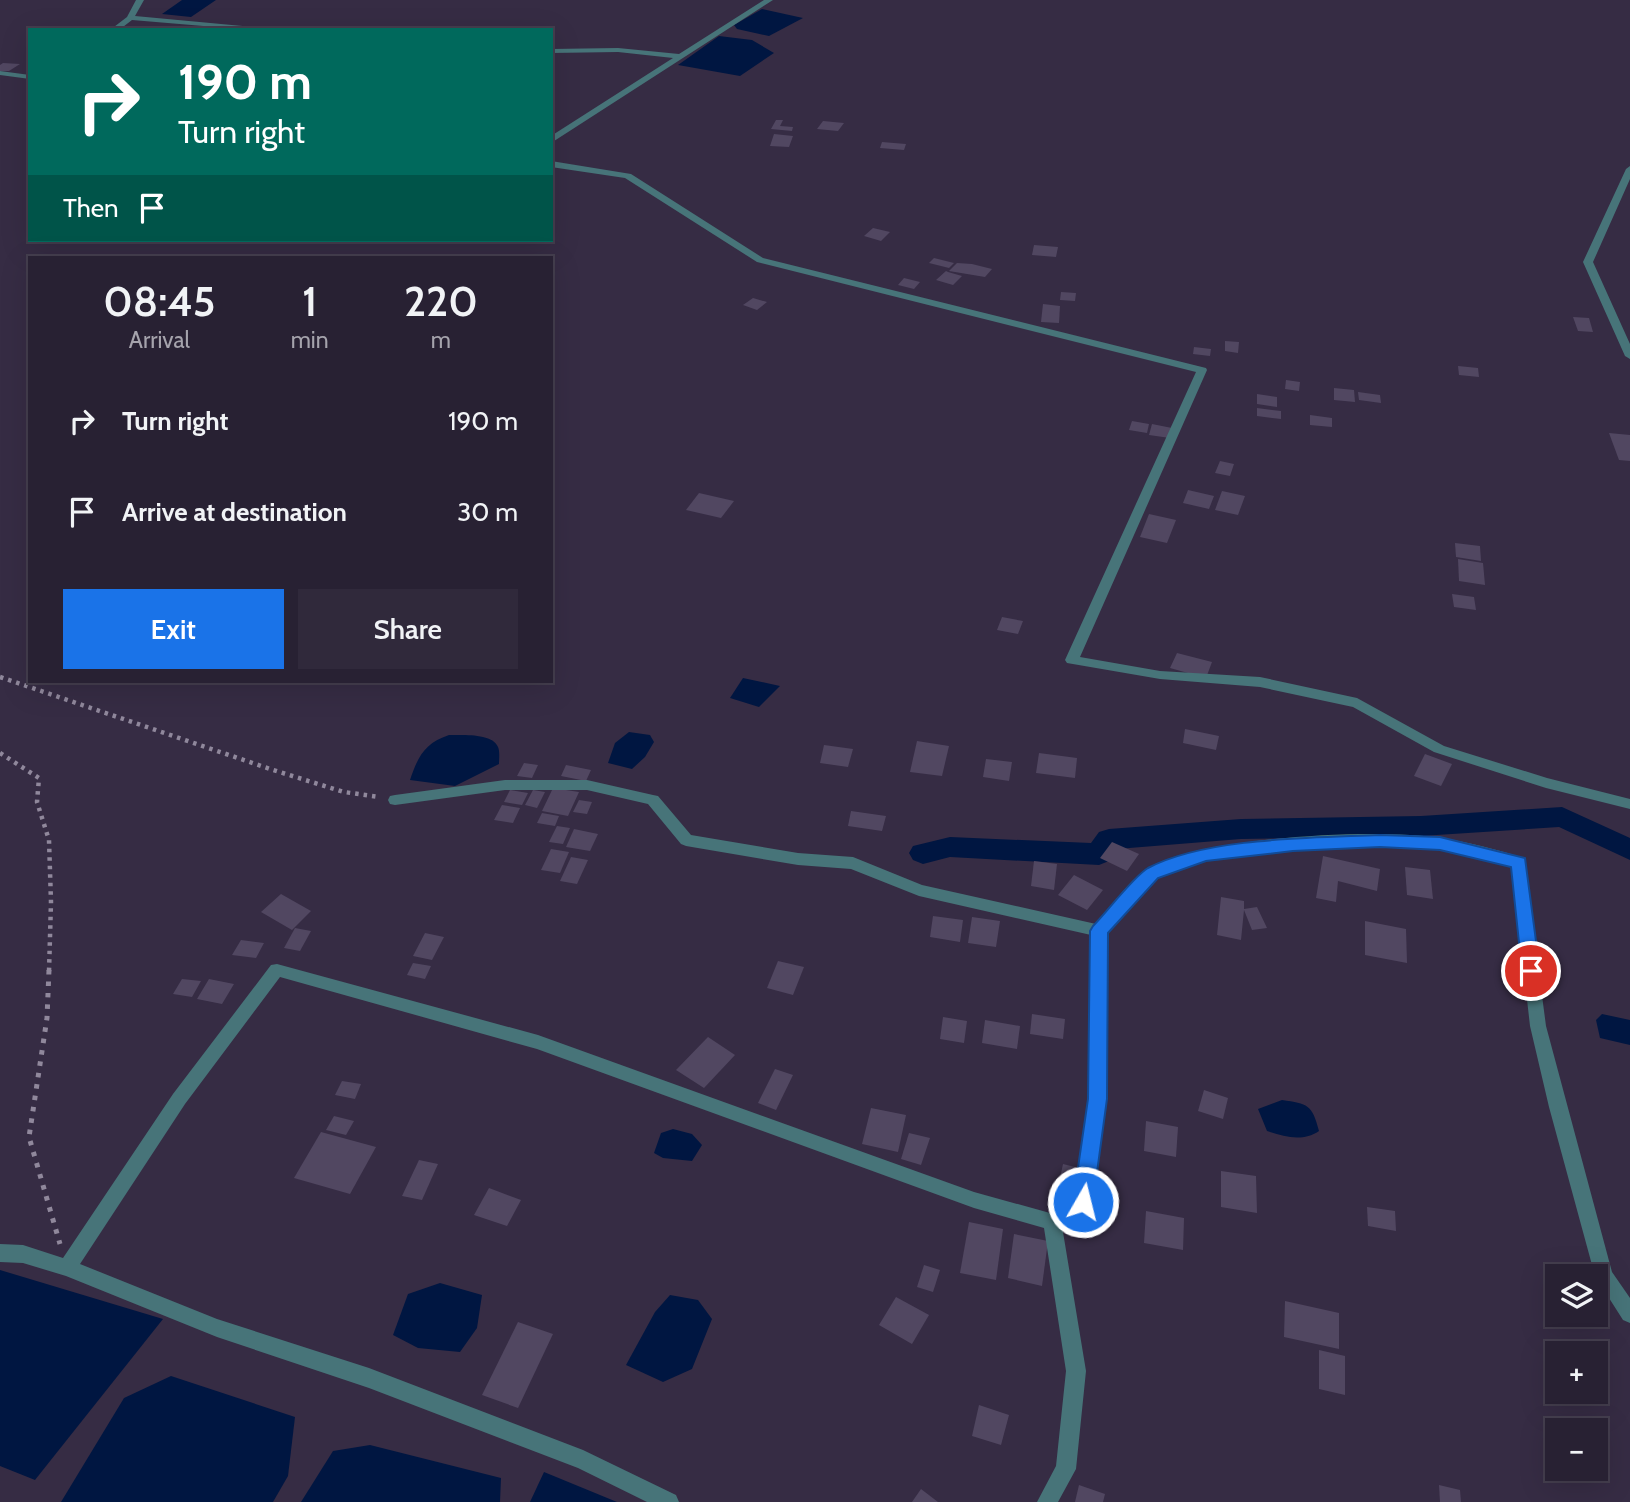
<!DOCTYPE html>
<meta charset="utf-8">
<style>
:root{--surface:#282133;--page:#30293b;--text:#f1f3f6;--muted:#a5a3ac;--line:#443e4e;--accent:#1a73e8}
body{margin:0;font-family:Cabin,sans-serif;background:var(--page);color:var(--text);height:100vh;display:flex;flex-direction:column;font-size:26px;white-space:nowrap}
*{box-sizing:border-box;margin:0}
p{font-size:23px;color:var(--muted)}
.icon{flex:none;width:38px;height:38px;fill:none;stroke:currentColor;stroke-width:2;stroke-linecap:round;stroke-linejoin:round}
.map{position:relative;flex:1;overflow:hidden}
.details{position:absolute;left:28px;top:256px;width:525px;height:427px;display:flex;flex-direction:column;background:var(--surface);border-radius:0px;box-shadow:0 7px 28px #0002,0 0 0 2px var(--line)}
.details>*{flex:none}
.guide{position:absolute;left:28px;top:28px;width:525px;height:214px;border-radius:0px;box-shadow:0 7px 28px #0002,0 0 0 2px var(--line);background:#00695c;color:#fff;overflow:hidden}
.controls{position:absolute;left:1545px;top:1264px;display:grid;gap:14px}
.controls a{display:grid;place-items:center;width:63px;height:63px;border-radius:0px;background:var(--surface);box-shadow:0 7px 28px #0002,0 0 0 2px var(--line);font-size:35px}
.pin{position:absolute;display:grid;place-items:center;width:60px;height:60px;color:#fff;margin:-30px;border:4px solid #fff;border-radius:50%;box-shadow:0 2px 7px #0007}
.me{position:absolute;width:77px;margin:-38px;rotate:8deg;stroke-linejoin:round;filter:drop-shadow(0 0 5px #0008)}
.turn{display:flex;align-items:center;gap:24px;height:147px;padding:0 35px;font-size:32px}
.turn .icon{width:91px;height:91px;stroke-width:2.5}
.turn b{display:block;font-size:49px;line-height:60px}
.then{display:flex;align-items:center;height:66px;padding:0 35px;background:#0003;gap:14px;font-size:26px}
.eta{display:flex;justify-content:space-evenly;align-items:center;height:119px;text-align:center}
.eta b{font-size:42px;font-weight:600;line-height:49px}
.primary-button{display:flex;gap:14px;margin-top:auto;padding:14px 35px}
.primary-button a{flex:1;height:80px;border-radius:0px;background:var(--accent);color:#fff;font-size:28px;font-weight:600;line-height:80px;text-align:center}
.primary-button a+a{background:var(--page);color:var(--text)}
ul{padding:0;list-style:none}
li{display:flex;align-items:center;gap:21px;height:91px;padding:0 35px}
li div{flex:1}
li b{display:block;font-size:26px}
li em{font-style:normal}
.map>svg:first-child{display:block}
.water{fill:#001641}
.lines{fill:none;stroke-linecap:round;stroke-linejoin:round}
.canal{fill:#001641;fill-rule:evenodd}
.building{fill:#514761}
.path-far1{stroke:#90889c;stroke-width:4.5;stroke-dasharray:3.5 5;stroke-linecap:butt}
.path{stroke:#90889c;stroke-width:5;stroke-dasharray:4.5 7;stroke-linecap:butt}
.minor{fill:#477479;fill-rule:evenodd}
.route{fill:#1a73e8;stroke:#114b97;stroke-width:2}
</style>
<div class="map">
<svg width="1630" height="1502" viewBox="0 0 1630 1502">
<rect width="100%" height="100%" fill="#362c44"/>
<g class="water">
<path d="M182 0H216L191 17 162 14Z"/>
<path d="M762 9 803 18 769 36 737 29 734 25Z"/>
<path d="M719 36 752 40 774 53 740 76 678 65Z"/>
<path d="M743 678 780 686 759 707 730 698Z"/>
<path d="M629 732 650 735 654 742 645 757 632 769 608 763 615 743Z"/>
<path d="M449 735C462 735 493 733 498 747 500 751 499 760 499 764L455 786 410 780C418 756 425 743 449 735Z"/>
<path d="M1602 1014 1630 1020V1045L1600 1038 1596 1020Z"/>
<path d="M1282 1100C1308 1104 1312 1104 1319 1131 1303 1142 1284 1137 1267 1131L1258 1109Z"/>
<path d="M673 1129 692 1134 702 1145 692 1161 663 1158 654 1153 661 1133Z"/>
<path d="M0 1270 163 1319 35 1480 0 1466Z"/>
<path d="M440 1283 482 1295 477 1328 460 1352 418 1348 393 1335 408 1294Z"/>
<path d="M670 1295 698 1300 712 1319 692 1369 663 1382 626 1365 655 1312Z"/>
<path d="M171 1376 295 1417 288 1476 273 1502H61L124 1398Z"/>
<path d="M370 1445 501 1478 500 1502H301L333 1451Z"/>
<path d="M544 1472 617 1502H530Z"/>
</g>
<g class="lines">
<path class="canal" d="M1562 807 1630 838V860L1559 827 1421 836 1241 839 1117 849 1109 861 1099 865 950 857 923 864 913 860 909 853 913 846 950 837 1091 843 1099 832 1109 829 1241 819 1421 816Z"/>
</g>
<g class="building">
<path d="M3 63 20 64 9 71H0V65Z"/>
<path d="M776 120H783L780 126 793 127 792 131 771 129Z"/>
<path d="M823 121 844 123 838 131 817 129Z"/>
<path d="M774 134 793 136 789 147 770 146Z"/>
<path d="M882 142 906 144 904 150 880 148Z"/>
<path d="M873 228 890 232 881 241 864 236Z"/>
<path d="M1034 245 1058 247 1056 257 1032 255Z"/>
<path d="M934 258 954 263 949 268 929 263Z"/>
<path d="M957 263 972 264 992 269 985 277 949 271Z"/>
<path d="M946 271 948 272 962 276 953 285 936 280Z"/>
<path d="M904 278 920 282 914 289 898 285Z"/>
<path d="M1061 292 1076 293 1075 301 1060 300Z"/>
<path d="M753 298 767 302 757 310 743 305Z"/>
<path d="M1043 304 1060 306 1059 323 1041 322Z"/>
<path d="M1573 317 1589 318 1593 332 1578 331Z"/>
<path d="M1225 341 1239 342 1238 353 1225 351Z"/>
<path d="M1194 347 1211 349 1210 356 1193 354Z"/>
<path d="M1458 366 1478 368 1479 377 1459 375Z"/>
<path d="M1286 380 1300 382 1299 391 1285 389Z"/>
<path d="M1334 388 1354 390 1355 402 1334 400Z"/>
<path d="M1358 392 1380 395 1381 403 1359 400Z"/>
<path d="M1257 394 1277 397V407L1257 404Z"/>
<path d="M1257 408 1281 411V419L1257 416Z"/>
<path d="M1310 415 1332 418V427L1310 425Z"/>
<path d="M1132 421 1149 424 1147 433 1129 430Z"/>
<path d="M1152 424 1172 428 1170 438 1149 435Z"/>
<path d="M1609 433 1630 435V461L1619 460Z"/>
<path d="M1220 461 1234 464 1230 476 1215 473Z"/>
<path d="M1188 490 1214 496 1209 509 1183 503Z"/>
<path d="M1222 491 1245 496 1238 515 1215 510Z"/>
<path d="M699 493 734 501 721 518 686 510Z"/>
<path d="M1149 514 1176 520 1167 543 1140 537Z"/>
<path d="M1455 543 1480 546 1481 561 1456 557Z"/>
<path d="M1458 559 1483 563 1485 585 1459 581Z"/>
<path d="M1452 594 1474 597 1476 610 1454 607Z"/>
<path d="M1002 617 1023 621 1018 634 997 630Z"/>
<path d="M1177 653 1212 662 1206 678 1170 668Z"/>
<path d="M1185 729 1219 736 1216 750 1183 743Z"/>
<path d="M917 741 949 746 942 776 910 772Z"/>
<path d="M824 745 853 749 848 767 820 763Z"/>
<path d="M1039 753 1077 758 1075 778 1036 773Z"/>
<path d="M1425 754 1452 764 1441 786 1414 776Z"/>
<path d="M986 759 1012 762 1009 781 983 777Z"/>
<path d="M524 763 538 765 532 778 517 776Z"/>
<path d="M566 765 591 770 586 781 561 776Z"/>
<path d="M553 788 579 792 568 816 542 811Z"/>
<path d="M510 790 528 793 522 805 504 802Z"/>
<path d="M533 790 545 792 537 808 525 805Z"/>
<path d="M579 800 592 802 587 814 573 812Z"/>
<path d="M502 805 520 808 513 823 494 820Z"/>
<path d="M851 811 886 816 882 831 848 826Z"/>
<path d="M542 813 559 816 555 826 537 823Z"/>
<path d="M557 826 570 828 563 844 549 842Z"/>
<path d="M574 829 598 834 590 851 566 847Z"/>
<path d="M1112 842 1139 854 1127 871 1100 858Z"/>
<path d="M551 849 569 852 560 873 541 870Z"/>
<path d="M1323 856 1380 869 1377 891 1338 881 1336 902 1316 898Z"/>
<path d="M571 857 588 860 577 884 560 881Z"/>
<path d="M1034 861 1057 864 1054 890 1031 886Z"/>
<path d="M1405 867 1430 870 1433 899 1407 895Z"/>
<path d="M1074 875 1103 890 1087 910 1058 895Z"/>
<path d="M281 894 311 911 292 930 261 912Z"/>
<path d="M1221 897 1244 901V909L1257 907 1267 928 1252 930 1244 910 1241 940 1217 935Z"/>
<path d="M933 916 963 920 960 942 930 937Z"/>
<path d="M972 917 1000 921 996 947 968 943Z"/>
<path d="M1365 921 1406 929 1407 963 1365 955Z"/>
<path d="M295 928 311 931 300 951 284 948Z"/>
<path d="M425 933 444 937 432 960 413 956Z"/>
<path d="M241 940 264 943 256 958 232 955Z"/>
<path d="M778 961 804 967 793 995 767 988Z"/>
<path d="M413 963 431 966 425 979 407 975Z"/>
<path d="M182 979 201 981 192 997 173 994Z"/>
<path d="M209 979 234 984 222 1004 197 999Z"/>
<path d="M1032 1014 1065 1019 1063 1039 1030 1034Z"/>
<path d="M943 1017 967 1021 964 1043 940 1039Z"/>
<path d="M985 1020 1020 1026 1017 1049 982 1043Z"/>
<path d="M708 1037 735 1055 704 1088 676 1070Z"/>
<path d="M775 1069 793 1075 776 1110 758 1103Z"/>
<path d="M342 1081 361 1084 355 1099 335 1095Z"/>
<path d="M1204 1090 1228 1098 1223 1119 1198 1111Z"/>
<path d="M871 1108 906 1115 898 1152 862 1144Z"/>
<path d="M334 1116 354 1121 346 1135 326 1130Z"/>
<path d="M1146 1121 1178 1127 1176 1157 1144 1151Z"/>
<path d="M321 1132 376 1147 350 1194 294 1178Z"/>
<path d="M909 1133 930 1138 921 1165 901 1159Z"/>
<path d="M419 1160 438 1164 422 1200 402 1196Z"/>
<path d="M1063 1164 1079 1168 1072 1202 1056 1197Z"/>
<path d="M1221 1171 1256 1176 1257 1213 1221 1207Z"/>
<path d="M489 1188 521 1200 507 1226 474 1215Z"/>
<path d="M1367 1207 1395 1211 1396 1231 1368 1226Z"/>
<path d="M1146 1211 1184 1218 1183 1250 1144 1243Z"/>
<path d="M969 1222 1003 1229 996 1280 960 1273Z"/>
<path d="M1014 1234 1048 1241 1042 1286 1008 1278Z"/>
<path d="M924 1265 940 1270 933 1292 917 1287Z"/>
<path d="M896 1297 929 1315 912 1344 879 1325Z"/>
<path d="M1285 1301 1339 1313V1349L1284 1337Z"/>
<path d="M518 1322 553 1334 518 1408 482 1395Z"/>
<path d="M1319 1350 1345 1356V1395L1319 1389Z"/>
<path d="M979 1405 1009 1415 1001 1445 972 1436Z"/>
<path d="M1079 1485 1105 1494 1103 1502H1075Z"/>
<path d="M1439 1485 1460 1490 1461 1502H1440Z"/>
<path d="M921 1489 938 1502H912Z"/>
</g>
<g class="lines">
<g class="path-far1">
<path d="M0 677 273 770 344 792 379 797"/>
<path d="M0 753 39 778 37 802 49 840 51 902 49 972"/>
</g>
<path class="path" d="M49 970 47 1018 29 1137 60 1244"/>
<g class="minor">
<path d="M136 0H144L135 16 287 30H251L132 20 119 30H110L127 17Z"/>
<path d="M764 0H773L551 143V136L673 58 618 52 551 53V49L618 48 679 54Z"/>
<path d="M0 71 30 75V79L0 75Z"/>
<path d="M551 161 631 174 763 258 1206 368 1207 370 1080 657 1160 671 1260 677 1357 698 1444 746 1547 778 1630 799V809L1546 788 1434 752 1353 707 1260 687 1160 679 1067 663 1065 660 1196 372 757 262 625 178 551 167Z"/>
<path d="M1630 166V179L1593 262 1630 344V359L1625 356 1583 262 1626 169Z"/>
<path d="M505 780H587L653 795 658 796 691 835 798 853 853 857 922 885 1096 924C1112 907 1126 882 1147 870 1205 836 1374 828 1441 838 1469 842 1498 850 1524 858L1546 1026 1612 1272 1630 1298V1323L1623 1320 1595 1276 1549 1107 1530 1026 1512 866C1488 860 1464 851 1439 848 1374 841 1214 846 1158 878 1137 890 1123 915 1107 933V1099L1092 1202 1089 1208 1062 1226 1086 1371 1076 1469 1058 1502H1037L1056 1466 1066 1371 1044 1228 974 1208 537 1049 280 977 185 1104 80 1264 217 1319 369 1368 583 1450 676 1495 679 1502H647L578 1468 369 1388 217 1337 66 1276 23 1263 0 1262V1244L23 1245 63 1258 173 1094 271 965 277 964 538 1035 974 1192 1050 1213 1075 1197 1089 1099 1091 935 919 896 851 869 798 865 686 846 681 844 648 804 587 790H505L395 805 390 804 388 800 390 796 395 795Z"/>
</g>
</g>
<path class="route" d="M1380 835 1440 837 1525 858 1540 971 1538 976 1531 978 1525 976 1522 971 1511 867 1440 850 1380 847 1293 851 1206 861 1158 878 1108 933 1107 1099 1093 1202 1090 1209 1083 1212 1076 1209 1073 1202 1088 1099 1090 931 1093 926C1106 913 1134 876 1148 868 1207 837 1314 838 1380 835Z"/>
</svg>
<div class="controls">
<a><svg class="icon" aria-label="layers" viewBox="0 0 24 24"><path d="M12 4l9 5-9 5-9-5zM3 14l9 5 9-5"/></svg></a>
<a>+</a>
<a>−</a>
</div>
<div class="pin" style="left:1531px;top:971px;background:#d93025"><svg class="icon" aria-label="arrive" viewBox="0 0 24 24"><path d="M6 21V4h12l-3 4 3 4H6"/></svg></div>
<svg class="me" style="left:1083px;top:1202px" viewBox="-20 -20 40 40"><circle r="17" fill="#1a73e8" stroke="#fff" stroke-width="3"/><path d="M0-11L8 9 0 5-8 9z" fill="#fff"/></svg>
<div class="guide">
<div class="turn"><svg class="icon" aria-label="right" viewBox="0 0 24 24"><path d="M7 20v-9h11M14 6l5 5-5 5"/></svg><div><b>190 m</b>Turn right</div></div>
<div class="then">Then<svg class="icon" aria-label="arrive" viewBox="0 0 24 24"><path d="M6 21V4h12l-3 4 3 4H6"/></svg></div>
</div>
<section class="details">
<div class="eta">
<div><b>08:45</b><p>Arrival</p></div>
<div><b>1</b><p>min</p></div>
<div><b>220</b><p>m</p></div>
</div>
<ul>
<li><svg class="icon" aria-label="right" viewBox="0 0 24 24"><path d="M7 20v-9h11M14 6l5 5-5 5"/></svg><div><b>Turn right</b></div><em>190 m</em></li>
<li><svg class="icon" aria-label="arrive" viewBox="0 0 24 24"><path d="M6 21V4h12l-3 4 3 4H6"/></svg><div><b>Arrive at destination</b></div><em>30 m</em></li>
</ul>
<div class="primary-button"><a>Exit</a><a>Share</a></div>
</section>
</div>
